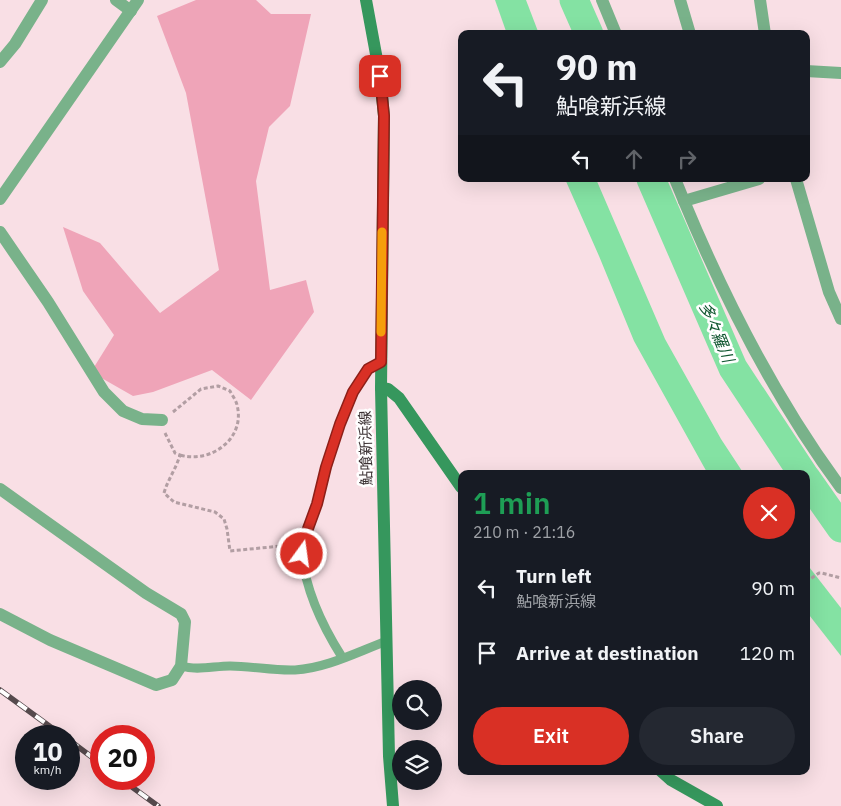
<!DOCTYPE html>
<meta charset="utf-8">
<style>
:root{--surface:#171b24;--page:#242831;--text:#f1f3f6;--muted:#9ea1a6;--accent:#d93025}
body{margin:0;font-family:"IBM Plex Sans","Noto Sans JP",sans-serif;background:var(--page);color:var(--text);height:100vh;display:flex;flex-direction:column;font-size:19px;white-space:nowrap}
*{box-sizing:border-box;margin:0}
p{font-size:16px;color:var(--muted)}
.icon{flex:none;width:28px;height:28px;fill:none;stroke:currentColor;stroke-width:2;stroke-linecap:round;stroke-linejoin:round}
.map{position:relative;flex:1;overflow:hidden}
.details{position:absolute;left:458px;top:470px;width:352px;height:305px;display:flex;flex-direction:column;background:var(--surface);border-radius:10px;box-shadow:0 5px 20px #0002}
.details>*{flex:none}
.guide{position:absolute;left:458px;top:30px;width:352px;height:152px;border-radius:10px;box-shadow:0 5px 20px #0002;background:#171b24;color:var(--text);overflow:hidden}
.fabs{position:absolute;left:392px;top:680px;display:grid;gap:10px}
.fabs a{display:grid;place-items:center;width:50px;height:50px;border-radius:50%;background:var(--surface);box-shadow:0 5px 20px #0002;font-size:25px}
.speed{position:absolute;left:15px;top:725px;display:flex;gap:10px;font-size:25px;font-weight:700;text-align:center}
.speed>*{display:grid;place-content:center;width:65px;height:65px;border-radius:50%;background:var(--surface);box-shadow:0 5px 20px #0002;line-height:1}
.speed small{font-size:12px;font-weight:400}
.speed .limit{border:8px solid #d22;background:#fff;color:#111}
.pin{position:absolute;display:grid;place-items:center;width:42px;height:42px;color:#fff;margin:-21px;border-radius:10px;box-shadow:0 2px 8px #0006}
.me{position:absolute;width:55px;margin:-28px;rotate:14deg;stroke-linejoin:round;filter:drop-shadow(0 0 4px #0008)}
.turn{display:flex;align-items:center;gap:18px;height:105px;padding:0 15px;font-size:22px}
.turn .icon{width:65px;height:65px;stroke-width:2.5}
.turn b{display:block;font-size:35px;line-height:42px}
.lanes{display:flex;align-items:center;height:48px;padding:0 15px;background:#0003;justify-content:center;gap:25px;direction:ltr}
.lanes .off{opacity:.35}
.round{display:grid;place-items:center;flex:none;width:52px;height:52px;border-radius:26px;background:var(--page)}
.overview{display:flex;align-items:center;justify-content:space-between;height:85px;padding:0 15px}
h1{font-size:30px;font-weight:600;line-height:38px;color:#1e9e55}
.cta{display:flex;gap:10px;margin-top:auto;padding:10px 15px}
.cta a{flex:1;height:58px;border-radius:30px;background:var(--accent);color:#fff;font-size:20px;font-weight:600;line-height:58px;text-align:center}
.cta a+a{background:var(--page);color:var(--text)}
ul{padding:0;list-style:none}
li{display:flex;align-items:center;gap:15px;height:65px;padding:0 15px}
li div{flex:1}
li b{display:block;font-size:19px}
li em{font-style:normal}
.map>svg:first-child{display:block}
.green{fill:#efa4b8}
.water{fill:#84e2a3}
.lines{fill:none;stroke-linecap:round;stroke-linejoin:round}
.river{stroke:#84e2a3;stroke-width:29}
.path{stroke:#b29ea3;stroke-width:3;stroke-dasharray:4 2.5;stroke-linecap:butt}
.lane{stroke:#79b28a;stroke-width:9}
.street{stroke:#79b28a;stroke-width:12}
.secondary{stroke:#36975d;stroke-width:12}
.rail-casing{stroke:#564a4d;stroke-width:5.5}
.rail{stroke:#fff;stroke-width:4;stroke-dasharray:11;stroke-linecap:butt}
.route-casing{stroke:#8d1f18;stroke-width:12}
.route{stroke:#d93025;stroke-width:9}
.slow{stroke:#f59e0b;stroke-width:9}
.labels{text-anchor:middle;stroke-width:5;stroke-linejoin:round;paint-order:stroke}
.street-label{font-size:15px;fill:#3b3133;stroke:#fff}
.water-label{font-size:16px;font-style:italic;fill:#0f562f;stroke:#fff}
</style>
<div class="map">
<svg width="841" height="806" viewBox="0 0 841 806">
<rect width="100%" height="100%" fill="#f9dfe5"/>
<path class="green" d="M196 0H256L271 14H311L290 106 269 127 256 181 270 290 306 280 314 312 251 400 212 370 153 392 133 396 91 372 114 335 83 291 63 227 100 243 160 313 219 270 186 93 157 16Z"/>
<g class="water">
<path d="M495 0H526L539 34H507Z"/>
<path d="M565 179H596L665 339 721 439 744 474H708L704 467 634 341 599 256Z"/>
<path d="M806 563 841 608V656L806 611Z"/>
</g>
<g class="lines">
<g class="river">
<path d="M574 0 589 34"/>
<path d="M651 179 733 368 803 474"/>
<path d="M806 478 841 528"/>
</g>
<g class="path">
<path d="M173 412 201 389 218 386 230 391C232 395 236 400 237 405 246 439 210 464 180 455"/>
<path d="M165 433 175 453 180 455C176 469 168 479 164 493L174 502 215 512 224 519 227 529 230 551 292 545"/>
<path d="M806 582 819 573H822L841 578"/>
</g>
<g class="lane">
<path d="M342 657C323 627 306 591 302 555 300 538 312 520 317 504 329 463 337 419 360 382 362 378 364 372 368 369 371 366 377 364 381 362"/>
<path d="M181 666C197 671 214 666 230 666 252 666 274 671 295 670 327 668 357 652 387 641"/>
</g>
<g class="street">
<path d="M116 0 131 11"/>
<path d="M602 0 616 34"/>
<path d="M680 0 690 34"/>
<path d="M760 0 765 34"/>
<path d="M0 62 15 44 42 0"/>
<path d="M806 71 841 73"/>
<path d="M675 179 684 201 759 179"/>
<path d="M796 179 829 292 841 319"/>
<path d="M0 199 138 0"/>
<path d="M684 201C726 302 776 400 841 488"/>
<path d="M0 232 48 302 104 392 123 411 142 419 162 420"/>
<path d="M0 489 146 593 181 614 185 622 181 666 172 680 156 685 50 640 0 614"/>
</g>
<g class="secondary">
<path d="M366 0 380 76 384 116 381 388 389 756 393 806"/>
<path d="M381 388 388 389 399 398 461 487"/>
<path d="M661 771 671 780 717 806"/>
</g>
<defs>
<g id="rail">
<path d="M0 690 63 736"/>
<path d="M69 740 101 764"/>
<path d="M121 779 158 806"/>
</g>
</defs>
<use href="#rail" class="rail-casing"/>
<use href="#rail" class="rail"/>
</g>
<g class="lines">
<defs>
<path id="route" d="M302 554V545L317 504 326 467 340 424 353 392 368 369 381 362 384 116 380 76"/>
</defs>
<use href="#route" class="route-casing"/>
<use href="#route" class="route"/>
<path class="slow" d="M381 332 382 232"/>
</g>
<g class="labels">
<g class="street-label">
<text transform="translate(366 448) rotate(-91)" y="5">鮎喰新浜線</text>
</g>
<g class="water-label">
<text transform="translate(717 332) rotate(67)" y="6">多々羅川</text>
</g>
</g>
</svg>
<div class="fabs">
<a><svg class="icon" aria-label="search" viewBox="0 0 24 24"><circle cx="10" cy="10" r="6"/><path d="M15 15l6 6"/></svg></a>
<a><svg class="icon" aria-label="layers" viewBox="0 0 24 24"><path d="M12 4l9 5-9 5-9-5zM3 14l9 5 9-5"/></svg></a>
</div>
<div class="speed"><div>10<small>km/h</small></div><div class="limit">20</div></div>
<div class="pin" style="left:380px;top:76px;background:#d93025"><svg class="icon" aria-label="arrive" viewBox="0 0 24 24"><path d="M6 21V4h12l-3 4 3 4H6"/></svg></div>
<svg class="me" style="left:302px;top:554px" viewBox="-20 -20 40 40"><circle r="17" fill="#d93025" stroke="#fff" stroke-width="3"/><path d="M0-11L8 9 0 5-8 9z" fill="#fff"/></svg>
<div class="guide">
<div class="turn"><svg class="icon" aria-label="left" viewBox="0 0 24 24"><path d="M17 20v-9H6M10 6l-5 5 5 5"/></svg><div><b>90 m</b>鮎喰新浜線</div></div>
<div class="lanes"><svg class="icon" aria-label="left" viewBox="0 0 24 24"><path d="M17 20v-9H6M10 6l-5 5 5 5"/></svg><svg class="icon off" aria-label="ahead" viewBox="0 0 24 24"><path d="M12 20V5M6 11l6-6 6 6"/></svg><svg class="icon off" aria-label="right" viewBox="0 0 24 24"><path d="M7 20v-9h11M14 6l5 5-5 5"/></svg></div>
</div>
<section class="details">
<div class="overview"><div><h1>1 min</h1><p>210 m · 21:16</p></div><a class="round" style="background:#d93025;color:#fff"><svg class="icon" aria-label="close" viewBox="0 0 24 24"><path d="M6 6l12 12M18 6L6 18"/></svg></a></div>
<ul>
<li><svg class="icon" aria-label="left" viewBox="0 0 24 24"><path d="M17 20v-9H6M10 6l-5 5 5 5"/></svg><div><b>Turn left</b><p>鮎喰新浜線</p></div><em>90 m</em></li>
<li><svg class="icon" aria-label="arrive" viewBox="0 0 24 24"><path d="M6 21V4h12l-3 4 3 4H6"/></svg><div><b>Arrive at destination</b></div><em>120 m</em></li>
</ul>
<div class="cta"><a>Exit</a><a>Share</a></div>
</section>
</div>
